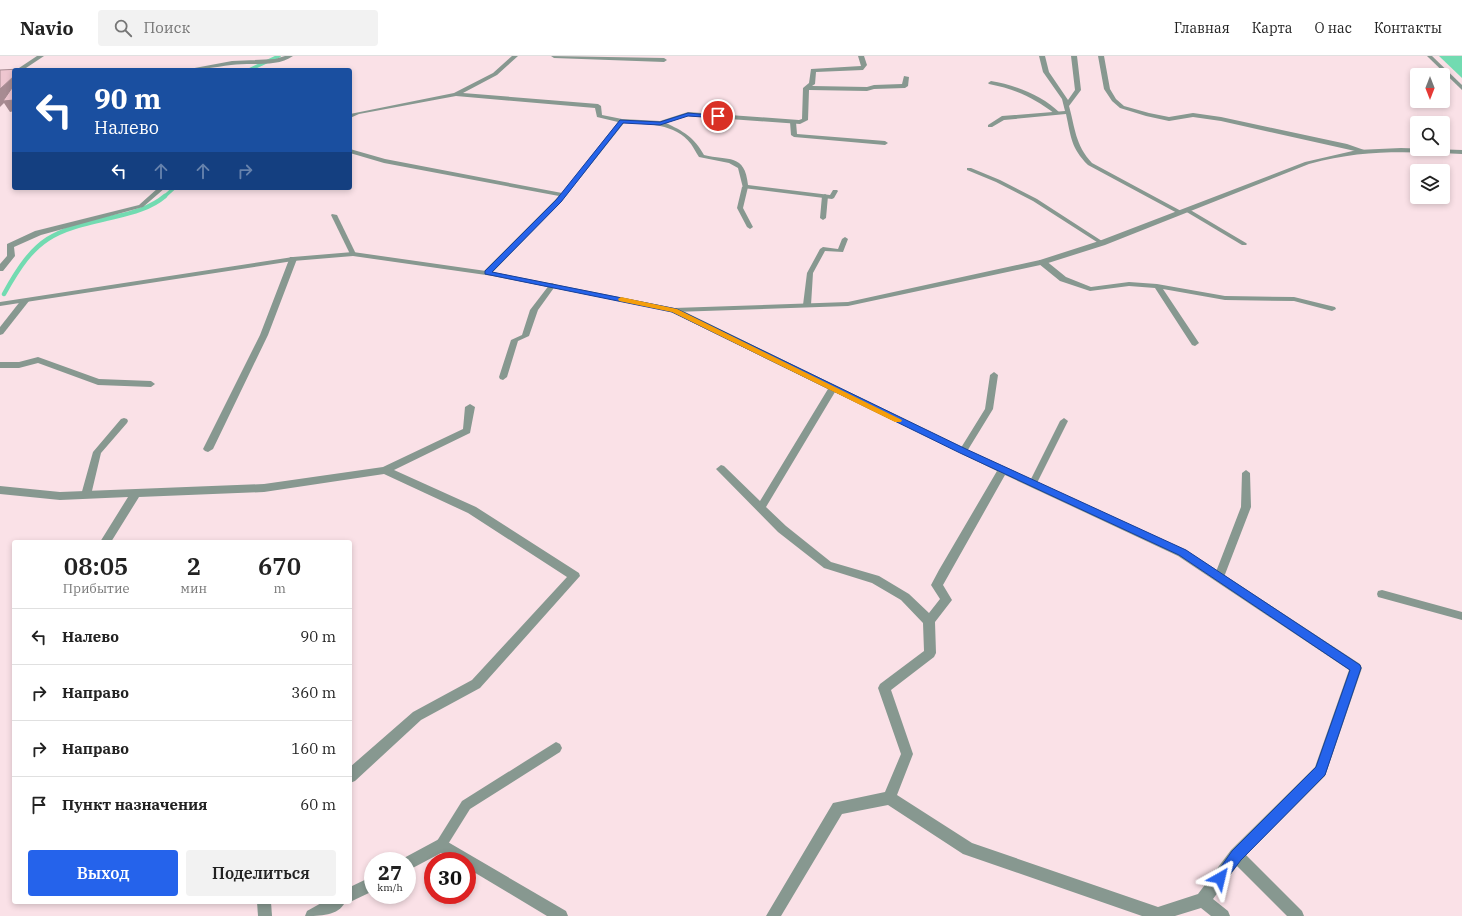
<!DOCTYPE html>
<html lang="ru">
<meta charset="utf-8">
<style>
:root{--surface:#fff;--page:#f2f2f2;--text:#222;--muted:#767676;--line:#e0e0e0;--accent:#2563eb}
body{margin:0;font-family:"IBM Plex Serif",serif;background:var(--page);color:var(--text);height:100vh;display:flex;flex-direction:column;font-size:15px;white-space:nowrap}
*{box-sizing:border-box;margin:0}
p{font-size:13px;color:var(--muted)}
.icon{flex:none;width:22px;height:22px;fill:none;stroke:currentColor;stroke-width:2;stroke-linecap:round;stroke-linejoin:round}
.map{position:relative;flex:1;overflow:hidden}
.sheet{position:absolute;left:12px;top:484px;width:340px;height:364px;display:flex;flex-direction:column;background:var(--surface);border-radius:4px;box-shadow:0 2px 6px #0003}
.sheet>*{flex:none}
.guide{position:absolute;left:12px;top:12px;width:340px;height:122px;border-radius:4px;box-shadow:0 2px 6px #0003;background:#1a4fa0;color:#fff;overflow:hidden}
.needle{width:26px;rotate:180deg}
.controls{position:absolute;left:1410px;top:12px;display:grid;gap:8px}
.controls a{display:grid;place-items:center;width:40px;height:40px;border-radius:4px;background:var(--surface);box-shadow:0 2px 6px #0003;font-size:20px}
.speed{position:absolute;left:364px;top:796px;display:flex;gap:8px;font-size:20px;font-weight:700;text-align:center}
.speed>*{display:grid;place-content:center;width:52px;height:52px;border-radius:50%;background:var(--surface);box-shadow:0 2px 6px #0003;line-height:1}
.speed small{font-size:10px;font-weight:400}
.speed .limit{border:6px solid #d22;background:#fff;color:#111}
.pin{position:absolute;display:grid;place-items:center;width:34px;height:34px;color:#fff;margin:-17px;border:2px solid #fff;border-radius:50%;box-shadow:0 1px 4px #0007}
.me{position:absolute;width:44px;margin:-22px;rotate:37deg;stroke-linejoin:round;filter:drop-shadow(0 0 3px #0008)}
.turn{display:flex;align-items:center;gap:14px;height:84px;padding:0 16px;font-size:18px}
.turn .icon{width:52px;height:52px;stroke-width:2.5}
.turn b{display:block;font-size:28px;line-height:34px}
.lanes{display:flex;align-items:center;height:38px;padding:0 16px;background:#0003;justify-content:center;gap:20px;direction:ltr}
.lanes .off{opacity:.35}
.eta{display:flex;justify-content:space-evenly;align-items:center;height:68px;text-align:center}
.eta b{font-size:24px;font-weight:600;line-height:28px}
.button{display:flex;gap:8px;margin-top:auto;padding:8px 16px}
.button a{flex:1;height:46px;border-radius:4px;background:var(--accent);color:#fff;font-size:16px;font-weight:600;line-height:46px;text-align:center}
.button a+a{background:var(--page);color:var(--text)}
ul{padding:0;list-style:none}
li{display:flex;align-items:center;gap:12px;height:56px;padding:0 16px;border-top:1px solid var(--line)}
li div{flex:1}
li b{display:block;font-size:15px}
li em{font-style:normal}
header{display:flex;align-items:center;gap:24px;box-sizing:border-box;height:56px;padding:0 20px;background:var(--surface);border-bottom:1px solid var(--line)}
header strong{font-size:19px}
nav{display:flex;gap:22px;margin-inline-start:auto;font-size:14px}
.search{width:280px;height:36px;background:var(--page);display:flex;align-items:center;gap:10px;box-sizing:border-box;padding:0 14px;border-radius:4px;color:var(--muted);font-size:15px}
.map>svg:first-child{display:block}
.water{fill:#72dbb1}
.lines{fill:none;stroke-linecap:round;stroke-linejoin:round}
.stream-far1{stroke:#72dbb1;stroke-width:3.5}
.stream{stroke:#72dbb1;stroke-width:4.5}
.service{fill:#879890;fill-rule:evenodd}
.minor{fill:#879890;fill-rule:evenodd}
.tertiary{fill:#879890;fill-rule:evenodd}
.shaded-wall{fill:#a78b92}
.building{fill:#eec6d0;stroke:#a78b92}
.route{fill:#2563eb;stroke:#184099}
.slow{fill:#f59e0b}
</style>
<header>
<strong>Navio</strong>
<div class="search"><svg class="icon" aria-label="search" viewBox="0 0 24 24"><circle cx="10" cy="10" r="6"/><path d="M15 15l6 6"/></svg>Поиск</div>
<nav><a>Главная</a><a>Карта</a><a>О нас</a><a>Контакты</a></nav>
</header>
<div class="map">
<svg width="1462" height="860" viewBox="0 0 1462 860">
<rect width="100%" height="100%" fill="#fae1e7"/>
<path class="water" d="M1439 0H1462V22Z"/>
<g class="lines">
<g class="stream-far1">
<path d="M249 14 279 0"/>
<path d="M164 141 174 132"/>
</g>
<path class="stream" d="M4 238C36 180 52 175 114 161 132 157 151 152 165 140"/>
<g class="service">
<path d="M1427 0H1432L1462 29V34Z"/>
<path d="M991 25C1015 29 1042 39 1060 57L1055 58C1034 42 1015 33 989 28L988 27Z"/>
<path d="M793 64 796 66 797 78 885 85 888 87 885 89 794 81 791 79 790 66Z"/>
<path d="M967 112H971L1000 124 1037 143 1105 187 1104 188H1100L1033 145 996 126 967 114Z"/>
<path d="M745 129 748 131 743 152 753 171 750 173 747 171 737 152 742 131Z"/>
<path d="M825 138 828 140 826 162 823 164 820 162 822 140Z"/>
<path d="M1187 152 1246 187 1247 188 1246 189H1242L1185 155V153Z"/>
<path d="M332 158 337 159 356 198 355 199 353 200 350 198 331 159Z"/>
<path d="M845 181 848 183 843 196 825 195 813 217 811 249 810 251H804L803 249 807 217 820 193 823 191 838 193 842 183Z"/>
<path d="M552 227 556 229 538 254 529 280 518 285 507 321 503 324 500 323 499 321 511 284 522 279 530 254 550 228Z"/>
<path d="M994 316 998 319 993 353 966 397H960L959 395 985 353 990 319Z"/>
<path d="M124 362 127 363 128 365 127 367 101 397 91 439 89 441H83L81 439 93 396 121 363Z"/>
<path d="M1064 362 1068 365 1036 429H1030L1029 427 1060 365Z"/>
<path d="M1246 414 1250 417 1251 451 1224 521 1222 524 1219 525 1216 524 1214 521 1241 451 1242 417Z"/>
<path d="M1382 534 1462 556V564L1378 541 1377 538 1378 535Z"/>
<path d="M556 686 560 688 562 692 560 696 470 753 445 793 441 795 437 793 435 789 437 785 462 745Z"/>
</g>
<g class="minor">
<path d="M37 0H44L23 14H16Z"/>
<path d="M285 0H293C276 12 251 6 231 9 215 11 200 14 184 14L232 5 275 3Z"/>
<path d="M512 0H518L497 19 463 37 598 48 601 50 602 59 622 63 660 65 688 56 799 64 802 63 803 32 809 27 811 13 861 10 858 0H864L867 9 863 14 816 16 815 28 812 30 867 31 874 29 902 28 904 20 909 21 908 30 905 32 874 33 867 35 809 34 808 64 800 68 688 60 666 67C683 75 694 81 704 99 728 105 745 97 748 129L830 139 833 134H837L838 135 834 142 832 143 743 132 738 112 729 107 699 101C696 97 694 92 691 88 675 67 647 68 624 67L561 146 490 219H487L483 217 484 215 559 140 384 107 350 97V93L385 103 562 137 618 66 597 61 595 52 456 40 359 58 350 62V58L454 37 493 17Z"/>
<path d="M551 0 664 2 667 4 664 6 554 2Z"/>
<path d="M1039 0H1045L1049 16 1068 44 1075 34 1071 0H1077L1081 34 1069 50C1075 71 1075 89 1092 107L1183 156V158H1179L1088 109C1071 92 1071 81 1066 58L1004 64 992 71H988V69L1002 60 1065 55 1062 43 1043 16Z"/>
<path d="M1098 0H1104L1110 33 1116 43 1124 50 1149 57 1169 61 1193 57 1221 61 1347 88 1367 95 1364 97 1221 65 1193 61 1169 65 1146 60 1120 52 1112 45 1104 33Z"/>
<path d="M158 132H165L143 151 41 179 14 191 15 200 3 215H0V208L7 200V188L35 175 139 149Z"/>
<path d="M290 201H296L297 203 268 279 213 393 208 396 205 395 203 393 260 279Z"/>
<path d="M1039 204H1045L1066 221 1091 231 1129 226 1157 228 1225 240 1294 241 1335 251 1336 253 1332 255 1294 245 1225 244 1163 233 1199 287 1195 290 1192 289 1155 232 1129 230 1090 235 1060 225 1039 208Z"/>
<path d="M22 243H28L29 245 3 278 0 279V271Z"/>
<path d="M671 252H677L966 393 1186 494 1360 608 1362 612 1325 720 1246 799 1302 855 1304 860H1287L1237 810 1213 843 1228 855 1230 860H1211L1201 852 1175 860H1142L963 798 888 749 842 758 781 860H766L833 747 885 736 901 698 878 632 880 628 924 595 923 567 901 544 872 527 824 512 778 476 716 413 721 409 724 410 760 445 828 333 671 256ZM835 336 997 415 939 514 931 529 940 543 929 557 909 538 879 520 831 506 786 470 766 451ZM1005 419 1178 500 1349 614 1315 711 1231 794 1198 838 1158 851 972 787 897 739 913 698 891 634 934 601 936 597 935 566 952 544 943 529Z"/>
<path d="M38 301 99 323 151 325 155 328 151 331 98 329 38 307 19 312H0V306H19Z"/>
<path d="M470 348 475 351 470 377 394 414 476 451 579 517 580 520 480 632 421 664 355 725 350 727V711L413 656 472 624 567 521 468 457 384 418 264 436 139 441 111 486H100L128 441 60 444 0 438V430L60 436 264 428 383 411 463 373 465 351Z"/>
<path d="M441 782 566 855 568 860H547L467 812V805H455L441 797 407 815V805H401L402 803Z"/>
<path d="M373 820V835L350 846H349L350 831Z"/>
<path d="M257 846H271L272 860H258Z"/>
<path d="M323 846H345C339 860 319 860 305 860L307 855Z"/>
</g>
<path class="tertiary" d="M1401 92 1462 94V98C1406 96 1364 93 1309 108L1105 189 1045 208 848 250 674 256 493 220 353 200 293 205 0 250V246L293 201 353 196 493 216 674 252 848 246 1040 204 1099 185 1305 106 1357 94Z"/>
</g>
<path class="shaded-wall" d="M14 20V55L10 56 4 47 0 51V33Z"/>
<g class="building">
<path d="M21 13 20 14H14V20L0 33V14Z"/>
<path d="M14 29V44L3 45Z"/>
</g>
<path class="route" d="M688 57 721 60 718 62 688 60 660 69 623 67 561 146 492 216 677 253 966 393 1186 494 1360 609 1361 612 1325 719 1241 804 1224 826 1220 828 1215 826 1213 822 1232 795 1316 711 1350 614 1179 499 960 397 672 256 485 218V215L556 144 620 64 660 66Z"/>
<path class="slow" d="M621 241 677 253 902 364 901 366H895L672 256 619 245 618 243Z"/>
</svg>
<div class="controls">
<a><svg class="needle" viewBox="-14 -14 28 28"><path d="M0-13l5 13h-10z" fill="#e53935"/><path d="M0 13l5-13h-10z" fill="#767676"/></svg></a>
<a><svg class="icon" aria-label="search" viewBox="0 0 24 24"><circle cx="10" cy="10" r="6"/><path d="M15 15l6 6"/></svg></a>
<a><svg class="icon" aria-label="layers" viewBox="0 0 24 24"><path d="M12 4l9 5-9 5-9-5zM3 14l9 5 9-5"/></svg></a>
</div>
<div class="speed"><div>27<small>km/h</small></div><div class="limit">30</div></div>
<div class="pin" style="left:718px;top:60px;background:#d93025"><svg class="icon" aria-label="arrive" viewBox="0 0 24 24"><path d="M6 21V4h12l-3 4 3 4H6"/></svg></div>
<svg class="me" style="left:1220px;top:822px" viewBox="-20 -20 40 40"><path d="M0-17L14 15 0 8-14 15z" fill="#2563eb" stroke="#fff" stroke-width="4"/></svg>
<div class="guide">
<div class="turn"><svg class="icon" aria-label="left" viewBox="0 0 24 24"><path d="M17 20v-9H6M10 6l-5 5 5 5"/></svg><div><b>90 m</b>Налево</div></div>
<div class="lanes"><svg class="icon" aria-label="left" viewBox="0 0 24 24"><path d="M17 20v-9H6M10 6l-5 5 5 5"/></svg><svg class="icon off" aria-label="ahead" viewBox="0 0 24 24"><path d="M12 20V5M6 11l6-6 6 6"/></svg><svg class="icon off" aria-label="ahead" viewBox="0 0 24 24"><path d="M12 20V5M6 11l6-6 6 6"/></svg><svg class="icon off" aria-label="right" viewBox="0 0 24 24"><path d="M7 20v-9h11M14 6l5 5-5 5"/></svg></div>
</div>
<section class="sheet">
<div class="eta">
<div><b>08:05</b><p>Прибытие</p></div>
<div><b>2</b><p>мин</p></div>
<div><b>670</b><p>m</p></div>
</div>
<ul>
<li><svg class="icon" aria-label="left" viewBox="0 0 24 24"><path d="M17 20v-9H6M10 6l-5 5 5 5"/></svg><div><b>Налево</b></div><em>90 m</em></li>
<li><svg class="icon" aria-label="right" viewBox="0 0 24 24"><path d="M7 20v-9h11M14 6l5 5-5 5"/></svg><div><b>Направо</b></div><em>360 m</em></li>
<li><svg class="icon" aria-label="right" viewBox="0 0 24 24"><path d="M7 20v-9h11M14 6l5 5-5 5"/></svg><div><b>Направо</b></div><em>160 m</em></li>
<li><svg class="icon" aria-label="arrive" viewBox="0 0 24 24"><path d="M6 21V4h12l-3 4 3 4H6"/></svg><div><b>Пункт назначения</b></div><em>60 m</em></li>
</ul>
<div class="button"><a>Выход</a><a>Поделиться</a></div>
</section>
</div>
